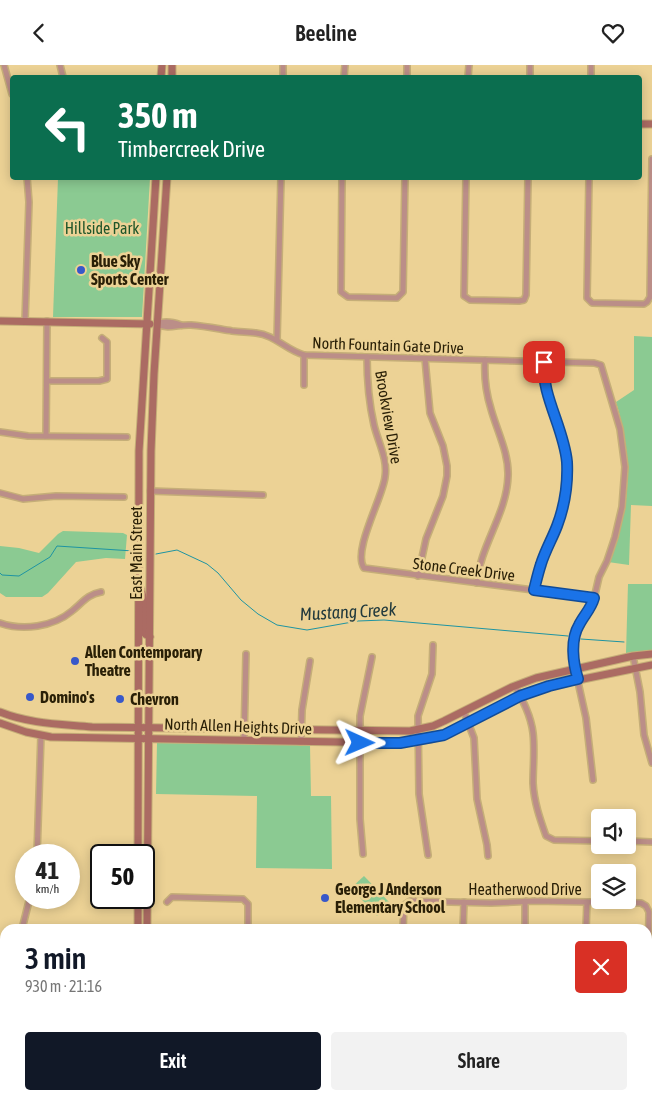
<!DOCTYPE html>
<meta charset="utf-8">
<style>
:root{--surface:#fff;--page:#f2f2f2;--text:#222;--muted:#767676;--accent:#111827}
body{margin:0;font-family:"Asap Condensed",sans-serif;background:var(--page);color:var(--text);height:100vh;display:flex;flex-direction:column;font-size:19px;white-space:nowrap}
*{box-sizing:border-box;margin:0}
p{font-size:16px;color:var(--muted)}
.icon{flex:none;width:28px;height:28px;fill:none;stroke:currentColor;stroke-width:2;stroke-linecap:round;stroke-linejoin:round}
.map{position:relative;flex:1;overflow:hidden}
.panel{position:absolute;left:0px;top:859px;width:652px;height:176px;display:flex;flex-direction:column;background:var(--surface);border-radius:15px 15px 0 0;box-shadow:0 2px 12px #0003}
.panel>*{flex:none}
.banner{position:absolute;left:10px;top:10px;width:632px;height:105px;border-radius:5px;box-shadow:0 2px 12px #0003;background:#0b6e4f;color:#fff;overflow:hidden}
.controls{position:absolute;left:591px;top:744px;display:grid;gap:10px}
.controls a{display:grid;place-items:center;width:45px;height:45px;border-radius:5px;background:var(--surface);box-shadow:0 2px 12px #0003;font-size:25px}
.speed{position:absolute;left:15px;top:779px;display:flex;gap:10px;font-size:25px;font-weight:700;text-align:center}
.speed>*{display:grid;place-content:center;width:65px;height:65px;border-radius:50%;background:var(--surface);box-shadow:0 2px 12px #0003;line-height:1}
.speed small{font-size:12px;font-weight:400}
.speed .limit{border:2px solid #111;border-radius:8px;background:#fff;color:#111}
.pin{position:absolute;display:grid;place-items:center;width:42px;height:42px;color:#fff;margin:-21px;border-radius:10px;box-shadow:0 2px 8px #0006}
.me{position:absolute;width:55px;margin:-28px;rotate:91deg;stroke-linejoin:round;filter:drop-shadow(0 0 4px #0008)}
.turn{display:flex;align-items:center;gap:18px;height:105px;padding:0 25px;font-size:22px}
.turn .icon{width:65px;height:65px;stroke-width:2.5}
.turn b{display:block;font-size:35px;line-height:42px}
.round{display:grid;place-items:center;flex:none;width:52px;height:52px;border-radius:5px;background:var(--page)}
.headline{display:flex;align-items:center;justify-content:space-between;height:85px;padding:0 25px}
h1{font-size:30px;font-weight:600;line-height:38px;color:var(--accent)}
.cta{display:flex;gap:10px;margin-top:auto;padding:10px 25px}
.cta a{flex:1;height:58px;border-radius:5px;background:var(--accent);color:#fff;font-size:20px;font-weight:600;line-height:58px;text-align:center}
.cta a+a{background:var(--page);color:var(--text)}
header{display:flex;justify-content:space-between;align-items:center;height:65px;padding:0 25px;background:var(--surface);font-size:22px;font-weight:600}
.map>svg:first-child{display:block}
.green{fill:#8bca92}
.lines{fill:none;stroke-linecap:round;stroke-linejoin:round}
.stream{stroke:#1e94a2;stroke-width:1}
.street-casing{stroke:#c5ae78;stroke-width:8}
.secondary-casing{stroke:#c5ae78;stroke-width:9}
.street{stroke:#bb8e88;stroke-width:5}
.secondary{stroke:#ab6b63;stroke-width:7}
.route-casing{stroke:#114b97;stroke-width:12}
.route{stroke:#1a73e8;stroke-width:9}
.poi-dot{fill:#3858c9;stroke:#ecd295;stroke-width:2}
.labels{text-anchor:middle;stroke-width:5;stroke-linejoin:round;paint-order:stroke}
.park-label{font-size:16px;fill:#1e5529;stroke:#ecd295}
.poi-label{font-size:16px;font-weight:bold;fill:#291f06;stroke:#ecd295;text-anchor:start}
.street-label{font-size:16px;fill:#291f06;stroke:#ecd295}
.water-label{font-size:18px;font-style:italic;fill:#223a3d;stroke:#ecd295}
</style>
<header><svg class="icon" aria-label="back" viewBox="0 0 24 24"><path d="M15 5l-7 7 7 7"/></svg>Beeline<svg class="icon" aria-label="heart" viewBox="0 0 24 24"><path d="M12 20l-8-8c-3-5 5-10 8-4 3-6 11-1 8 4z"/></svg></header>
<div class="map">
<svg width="652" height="1034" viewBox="0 0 652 1034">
<rect width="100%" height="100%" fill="#ecd295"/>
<g class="green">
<path d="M58 113H150L142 252H53Z"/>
<path d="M634 271 652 272V441L631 440 629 500 608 497C632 445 633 391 616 337L634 325Z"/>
<path d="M63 466 123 468 127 470 125 494 106 493 76 497 48 528 42 532H6L0 528V481L19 483 39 488 58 469Z"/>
<path d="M628 519H652V585L626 588Z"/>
<path d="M157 678 310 680 311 731H331L332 804 256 803 257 731 156 729Z"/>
<path d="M364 811 390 838 377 851 351 823Z"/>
</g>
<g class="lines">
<g class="stream">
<path d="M156 489 177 485 207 499 218 508 241 535 258 549 277 560 307 565 358 556 384 555 568 571"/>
<path d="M0 508 2 510 19 511 50 492 57 481 133 486"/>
<path d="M581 574 624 577"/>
</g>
<defs>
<g id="street">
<path d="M4 0 12 29"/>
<path d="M60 0 63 12"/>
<path d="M283 12V0"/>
<path d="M344 12 345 0"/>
<path d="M407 12V0"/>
<path d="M468 12 469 0"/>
<path d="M530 12V0"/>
<path d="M591 12V0"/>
<path d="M342 112 341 227 348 232 397 233 403 227 405 112"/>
<path d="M466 112 464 231 470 235 519 236 524 235 526 230 528 112"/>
<path d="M589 112 587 233 592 238 644 239 647 237 650 232 652 94"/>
<path d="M25 256 29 137 27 112"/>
<path d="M157 259C169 265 178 259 191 260 205 261 219 264 232 266 240 267 248 267 256 268 275 270 286 285 304 290L594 298 601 300 620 364 625 402 622 442 615 472 607 496 599 512 593 538 578 560 574 573V599L586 653 593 715"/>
<path d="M157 259C165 255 173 257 181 260"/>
<path d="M277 275 281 112"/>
<path d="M367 292C367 315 369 338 374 360 378 377 388 394 385 412 383 432 352 486 364 503L594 533"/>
<path d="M47 316H99L107 314V277L102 273"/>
<path d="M304 320V290"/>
<path d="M0 367 28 371 127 372"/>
<path d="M46 371 47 256"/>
<path d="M150 426 263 430"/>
<path d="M0 428 23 434 56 431 124 432"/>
<path d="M418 511 426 474 443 431 447 411V401L443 381 430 348 425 294"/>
<path d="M477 518C480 480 507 449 508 411 509 388 497 366 491 344 486 328 484 312 485 295"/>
<path d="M534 525C536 517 538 508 541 499 545 486 552 474 557 461 565 440 568 418 567 397 564 363 541 330 544 297"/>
<path d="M0 558C23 566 53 562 72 546 82 538 88 529 101 527"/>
<path d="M633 591 640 627 644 670 652 698"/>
<path d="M515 621C523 636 531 651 533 668 535 685 533 702 533 718 534 737 540 754 546 771L554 775 600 776"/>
<path d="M464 647 474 673 477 734 487 780 488 791"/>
<path d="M244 675 246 589"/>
<path d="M301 677 302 645 310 596"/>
<path d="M628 776 652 777"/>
<path d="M363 789 360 754V651L372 592"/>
<path d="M37 790 41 670"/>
<path d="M428 790 419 729 418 651 432 609 433 580"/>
<path d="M167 837 172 832 243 834 248 839V864"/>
<path d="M22 864 30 832"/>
<path d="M403 864 404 840 410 836 491 838 535 836 641 838 646 841 649 847 648 915"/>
<path d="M463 864 464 837"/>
<path d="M525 864V836"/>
<path d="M586 864 587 837"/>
<path d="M0 896 5 897"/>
<path d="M648 928H652"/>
<path d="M0 969 5 971"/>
<path d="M337 1030 338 1034"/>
<path d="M578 1030 579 1034"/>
<path d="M50 1034V1030"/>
<path d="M168 1034 173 1032 202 1030"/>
<path d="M244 1034V1030"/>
<path d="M400 1034V1030"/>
<path d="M461 1034V1030"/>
<path d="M523 1034 534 1030"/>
<path d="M646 1034V1030"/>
</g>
<g id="secondary">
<path d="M161 12 162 0"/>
<path d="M172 12V0"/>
<path d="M640 59H652"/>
<path d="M0 256 150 259"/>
<path d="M141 524 144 536V566L145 569 150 572"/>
<path d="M0 647C30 659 61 659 92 662L410 666 433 661 444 656 512 622 536 613 633 591 652 589"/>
<path d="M0 658 26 667 51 672 400 678 431 674 446 669 507 637 549 621 652 600"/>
<path d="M138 790 139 386 156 112"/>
<path d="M138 864V832"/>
<path d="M147 864 151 386 154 309 167 112"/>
<path d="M134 1034V1030"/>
<path d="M145 1034V1030"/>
</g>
</defs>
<use href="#street" class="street-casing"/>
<use href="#secondary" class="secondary-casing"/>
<use href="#street" class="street"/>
<use href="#secondary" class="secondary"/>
</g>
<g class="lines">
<defs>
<path id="route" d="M360 678H400L444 670 520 631 549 621 578 614C573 598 570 575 579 560 584 550 591 544 594 533L534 525C536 517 538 508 541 499 545 486 552 474 557 461 565 440 568 418 567 397 564 363 541 330 544 297"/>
</defs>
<use href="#route" class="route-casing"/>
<use href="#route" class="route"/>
</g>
<g class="poi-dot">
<circle cx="81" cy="205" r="5"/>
<circle cx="75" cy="596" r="5"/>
<circle cx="30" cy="632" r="5"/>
<circle cx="120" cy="634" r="5"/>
<circle cx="325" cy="833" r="5"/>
</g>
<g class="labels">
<g class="park-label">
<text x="102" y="169">Hillside Park</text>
</g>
<g class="poi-label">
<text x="91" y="202">Blue Sky<tspan x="91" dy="18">Sports Center</tspan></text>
<text x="85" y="593">Allen Contemporary<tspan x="85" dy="18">Theatre</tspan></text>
<text x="40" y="638">Domino's</text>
<text x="130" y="640">Chevron</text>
<text x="335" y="830">George J Anderson<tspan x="335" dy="18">Elementary School</tspan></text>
</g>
<g class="street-label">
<text transform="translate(388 280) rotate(2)" y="6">North Fountain Gate Drive</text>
<text transform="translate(389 352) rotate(80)" y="6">Brookview Drive</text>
<text transform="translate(136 488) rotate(-90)" y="6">East Main Street</text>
<text transform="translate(464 504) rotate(7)" y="6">Stone Creek Drive</text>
<text transform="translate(238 661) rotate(2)" y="6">North Allen Heights Drive</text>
<text x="525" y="830">Heatherwood Drive</text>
</g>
<g class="water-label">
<text transform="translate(348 547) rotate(-3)" y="6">Mustang Creek</text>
</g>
</g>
</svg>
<div class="controls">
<a><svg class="icon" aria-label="sound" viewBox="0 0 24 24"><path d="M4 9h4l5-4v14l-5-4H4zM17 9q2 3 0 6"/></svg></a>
<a><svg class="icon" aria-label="layers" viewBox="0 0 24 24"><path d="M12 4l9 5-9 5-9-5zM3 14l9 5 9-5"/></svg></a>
</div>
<div class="speed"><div>41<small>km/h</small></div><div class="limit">50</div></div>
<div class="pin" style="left:544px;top:297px;background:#d93025"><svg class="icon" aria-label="arrive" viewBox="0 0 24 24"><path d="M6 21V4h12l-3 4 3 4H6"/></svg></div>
<svg class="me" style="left:360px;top:678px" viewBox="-20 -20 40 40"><path d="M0-17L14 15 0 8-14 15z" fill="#1a73e8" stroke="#fff" stroke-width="4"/></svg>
<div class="banner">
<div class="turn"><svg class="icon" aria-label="left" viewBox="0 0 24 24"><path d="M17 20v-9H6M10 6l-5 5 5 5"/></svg><div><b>350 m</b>Timbercreek Drive</div></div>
</div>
<section class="panel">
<div class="headline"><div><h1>3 min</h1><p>930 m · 21:16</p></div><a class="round" style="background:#d93025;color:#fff"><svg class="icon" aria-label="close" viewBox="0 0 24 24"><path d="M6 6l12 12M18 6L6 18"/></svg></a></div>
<div class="cta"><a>Exit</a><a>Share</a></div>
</section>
</div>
